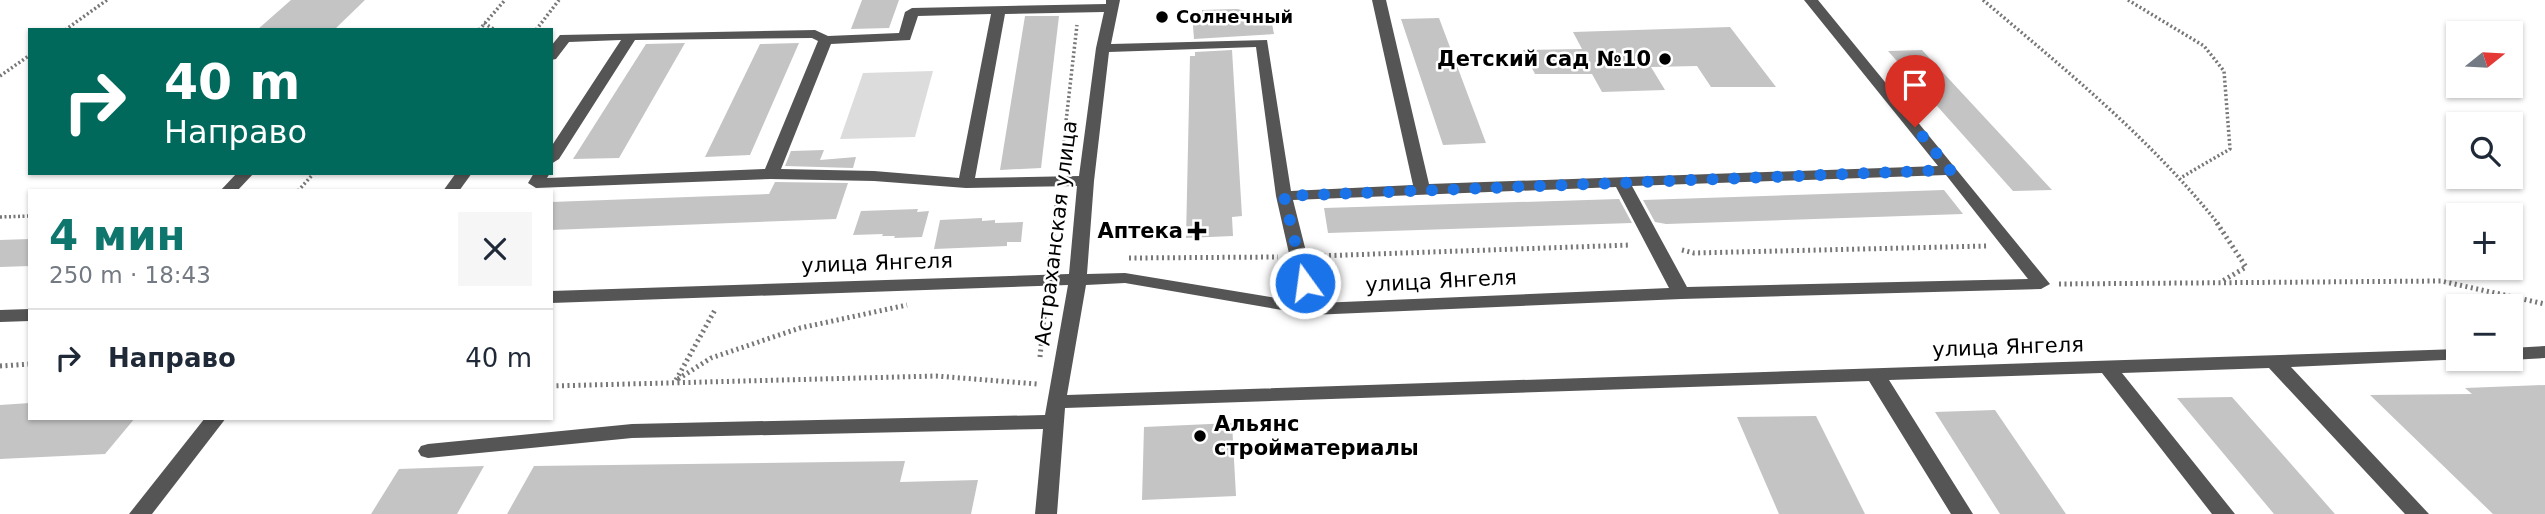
<!DOCTYPE html>
<html lang="ru">
<meta charset="utf-8">
<style>
:root{--surface:#fff;--page:#f6f6f7;--text:#1f2937;--muted:#747a83;--line:#e0e1e3;--accent:#0f766e}
body{margin:0;font-family:"DejaVu Sans",sans-serif;background:var(--page);color:var(--text);height:100vh;display:flex;flex-direction:column;font-size:26px;white-space:nowrap}
*{box-sizing:border-box;margin:0}
p{font-size:23px;color:var(--muted)}
.icon{flex:none;width:38px;height:38px;fill:none;stroke:currentColor;stroke-width:2;stroke-linecap:round;stroke-linejoin:round}
.map{position:relative;flex:1;overflow:hidden}
.details{position:absolute;left:28px;top:189px;width:525px;height:231px;display:flex;flex-direction:column;background:var(--surface);border-radius:0px;box-shadow:0 2px 5px #0004}
.details>*{flex:none}
.top-card{position:absolute;left:28px;top:28px;width:525px;height:147px;border-radius:0px;box-shadow:0 2px 5px #0004;background:#00695c;color:#fff;overflow:hidden}
.needle{width:46px;rotate:72deg}
.buttons{position:absolute;left:2446px;top:21px;display:grid;gap:14px}
.buttons a{display:grid;place-items:center;width:77px;height:77px;border-radius:0px;background:var(--surface);box-shadow:0 2px 5px #0004;font-size:35px}
.pin{position:absolute;display:grid;place-items:center;width:60px;height:60px;color:#fff;margin:-72px -30px;border-radius:50% 50% 50% 0;rotate:-45deg;box-shadow:0 0 7px #0007}
.pin .icon{rotate:45deg}
.me{position:absolute;width:77px;margin:-38px;rotate:346deg;stroke-linejoin:round;filter:drop-shadow(0 0 5px #0008)}
.turn{display:flex;align-items:center;gap:24px;height:147px;padding:0 21px;font-size:32px}
.turn .icon{width:91px;height:91px;stroke-width:2.5}
.turn b{display:block;font-size:49px;line-height:60px}
.round{display:grid;place-items:center;flex:none;width:74px;height:74px;border-radius:0px;background:var(--page)}
.summary{display:flex;align-items:center;justify-content:space-between;height:119px;padding:0 21px}
h1{font-size:42px;font-weight:600;line-height:52px;color:var(--accent)}
ul{padding:0;list-style:none}
li{display:flex;align-items:center;gap:21px;height:98px;padding:0 21px;border-top:2px solid var(--line)}
li div{flex:1}
li b{display:block;font-size:26px}
li em{font-style:normal}
.map>svg:first-child{display:block}
.green{fill:#dcdcdc}
.building{fill:#c4c4c4}
.lines{fill:none;stroke-linecap:round;stroke-linejoin:round}
.path-far1{stroke:#777;stroke-width:3.5;stroke-dasharray:2 2.5;stroke-linecap:butt}
.path{stroke:#777;stroke-width:5;stroke-dasharray:2 3.5;stroke-linecap:butt}
.minor{fill:#555;fill-rule:evenodd}
.route{stroke:#1a73e8;stroke-width:12;stroke-dasharray:0 21.6}
.poi-dot{fill:#000;stroke:#fff;stroke-width:2.5}
.labels{text-anchor:middle;stroke-width:5;stroke-linejoin:round;paint-order:stroke}
.far-poi-label{font-size:18px;font-weight:bold;fill:#000;stroke:#fff;text-anchor:start}
.poi-label{font-size:21px;font-weight:bold;fill:#000;stroke:#fff;text-anchor:end}
.street-label{font-size:21px;fill:#000;stroke:#fff}
</style>
<div class="map">
<svg width="2545" height="514" viewBox="0 0 2545 514">
<rect width="100%" height="100%" fill="#fff"/>
<path class="green" d="M933 71 915 137 840 139 863 73Z"/>
<g class="building">
<path d="M291 0H365L335 29 257 30Z"/>
<path d="M862 0H899L889 28 851 29Z"/>
<path d="M1237 9 1246 11 1247 15 1270 14 1274 34 1194 39 1192 13H1202V10Z"/>
<path d="M1025 16H1059L1041 168 1000 170Z"/>
<path d="M1439 18 1486 143 1443 145 1401 19Z"/>
<path d="M1730 27 1776 87H1711L1697 66 1651 67 1665 90 1602 92 1592 74H1535L1523 50 1582 49 1573 32Z"/>
<path d="M685 43 619 158 573 159 646 44Z"/>
<path d="M799 43 750 155 705 157 760 44Z"/>
<path d="M1232 50 1242 216 1232 217 1233 236 1186 238 1190 56H1195V52Z"/>
<path d="M1922 50 2052 190 2013 191 1888 51Z"/>
<path d="M824 150 820 160 856 157 853 168 785 166 791 151Z"/>
<path d="M775 182 848 183 836 219 551 230V202L769 194Z"/>
<path d="M1944 190 1963 214 1666 224 1655 222 1643 200Z"/>
<path d="M1619 199 1632 223 1328 233 1324 208Z"/>
<path d="M918 209 917 212 929 211 922 237 894 238 895 236H882L883 234 853 235 861 211Z"/>
<path d="M982 218V221L995 220V223L1023 222 1021 242H1007V246L934 249 940 220Z"/>
<path d="M30 239V266L0 267V240Z"/>
<path d="M2545 385V514H2493L2370 395 2472 394 2465 388Z"/>
<path d="M2232 397 2335 514H2274L2177 398Z"/>
<path d="M30 403V418H135L105 454 0 459V405Z"/>
<path d="M1995 410 2066 514H2000L1935 412Z"/>
<path d="M1816 416 1865 514H1779L1737 417Z"/>
<path d="M1232 423 1236 496 1142 500 1144 427Z"/>
<path d="M905 461 900 482 978 480 971 514H507L534 466Z"/>
<path d="M484 466 457 514H371L399 469Z"/>
</g>
<g class="lines">
<g class="path-far1">
<path d="M1983 0C2067 71 2151 139 2219 225"/>
<path d="M2128 0 2204 46 2224 71 2230 149 2182 177"/>
<path d="M484 23 495 30"/>
<path d="M65 30 107 0"/>
<path d="M479 30 505 0"/>
<path d="M536 30 559 0"/>
<path d="M0 76 30 55"/>
<path d="M1061 165 1077 25"/>
<path d="M298 191 314 173"/>
<path d="M0 217 30 216"/>
<path d="M1054 225 1057 198"/>
</g>
<g class="path">
<path d="M2217 223 2246 267 2221 282"/>
<path d="M1682 250 1694 253 1987 246"/>
<path d="M1318 256 1631 245"/>
<path d="M1129 258 1278 257"/>
<path d="M1050 263 1054 223"/>
<path d="M2059 284 2441 281 2545 304"/>
<path d="M1040 357 1046 296"/>
<path d="M0 366 30 364"/>
<path d="M678 379 711 358 800 328 907 305"/>
<path d="M676 380 716 308"/>
<path d="M551 386 936 376 1037 384"/>
</g>
<g class="minor">
<path d="M1106 0H1120L1111 44 1267 40 1291 191 1413 185 1372 0H1386L1429 184 1938 166 1804 0H1818L2050 284 2041 289 1681 299 1311 315 1125 283 1086 285 1067 395 2459 349V359H2466L2291 367 2429 514H2405L2269 368 2122 373 2235 514H2212L2102 373 1889 380 1973 514H1951L1869 381 1065 408 1057 514H1035L1043 429 632 438 428 458 421 456 418 451 421 446 428 444 632 424 1045 415 1068 285 551 303V291L1069 274 1077 186 966 188 874 181 771 179 536 188 528 183 534 173H550L547 178 765 169 818 41 812 38 635 40 559 159 551 164V147L621 40 569 42 556 59 551 60V46L560 35 815 30 828 36 899 33 905 12 912 8 1106 4ZM1104 12 1096 48 1079 176 975 178 1005 14ZM991 14 959 178 874 171 781 169 831 44 910 40 918 16ZM1256 47 1276 196 1300 302 1125 273 1087 274 1094 181 1109 52ZM1946 175 2028 279 1687 287 1632 186ZM1616 187 1669 288 1319 303 1293 200Z"/>
<path d="M237 173H254L237 191H220Z"/>
<path d="M456 173H472L459 191H443Z"/>
<path d="M30 309V321L0 322V310Z"/>
<path d="M2545 346V358L2511 360 2506 359H2511V348Z"/>
<path d="M205 418H226L152 514H129Z"/>
</g>
</g>
<g class="lines">
<path class="route" d="M1305 283 1284 196 1950 170 1915 127"/>
</g>
<g class="poi-dot">
<circle cx="1162" cy="17" r="7"/>
<circle cx="1665" cy="59" r="7"/>
<path d="M1193.5 220.5h7v7h7v7h-7v7h-7v-7h-7v-7h7z"/>
<circle cx="1200" cy="436" r="7"/>
</g>
<g class="labels">
<g class="far-poi-label">
<text x="1176" y="23">Солнечный</text>
</g>
<g class="poi-label">
<text x="1651" y="66">Детский сад №10</text>
<text x="1183" y="238">Аптека</text>
<text x="1214" y="431" text-anchor="start">Альянс<tspan x="1214" dy="24">стройматериалы</tspan></text>
</g>
<g class="street-label">
<text transform="translate(1056 233) rotate(-83)" y="7">Астраханская улица</text>
<text transform="translate(877 263) rotate(-2)" y="7">улица Янгеля</text>
<text transform="translate(1441 281) rotate(-3)" y="7">улица Янгеля</text>
<text transform="translate(2008 347) rotate(-2)" y="7">улица Янгеля</text>
</g>
</g>
</svg>
<div class="buttons">
<a><svg class="needle" viewBox="-14 -14 28 28"><path d="M0-13l5 13h-10z" fill="#e53935"/><path d="M0 13l5-13h-10z" fill="#747a83"/></svg></a>
<a><svg class="icon" aria-label="search" viewBox="0 0 24 24"><circle cx="10" cy="10" r="6"/><path d="M15 15l6 6"/></svg></a>
<a>+</a>
<a>−</a>
</div>
<div class="pin" style="left:1915px;top:127px;background:#d93025"><svg class="icon" aria-label="arrive" viewBox="0 0 24 24"><path d="M6 21V4h12l-3 4 3 4H6"/></svg></div>
<svg class="me" style="left:1305px;top:283px" viewBox="-20 -20 40 40"><circle r="17" fill="#1a73e8" stroke="#fff" stroke-width="3"/><path d="M0-11L8 9 0 5-8 9z" fill="#fff"/></svg>
<div class="top-card">
<div class="turn"><svg class="icon" aria-label="right" viewBox="0 0 24 24"><path d="M7 20v-9h11M14 6l5 5-5 5"/></svg><div><b>40 m</b>Направо</div></div>
</div>
<section class="details">
<div class="summary"><div><h1>4 мин</h1><p>250 m · 18:43</p></div><a class="round"><svg class="icon" aria-label="close" viewBox="0 0 24 24"><path d="M6 6l12 12M18 6L6 18"/></svg></a></div>
<ul>
<li><svg class="icon" aria-label="right" viewBox="0 0 24 24"><path d="M7 20v-9h11M14 6l5 5-5 5"/></svg><div><b>Направо</b></div><em>40 m</em></li>
</ul>
</section>
</div>
